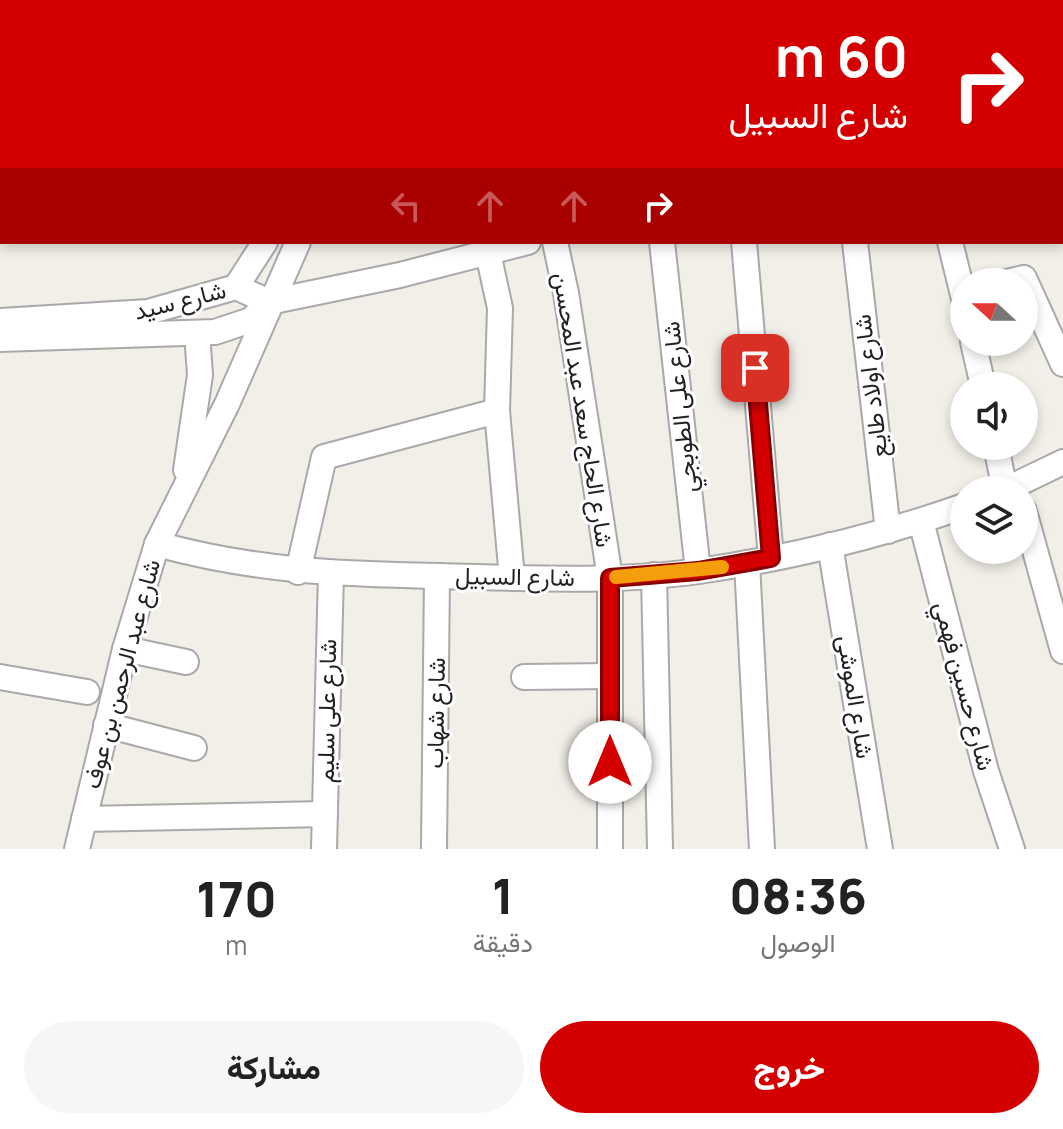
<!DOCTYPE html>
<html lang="ar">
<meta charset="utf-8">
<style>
:root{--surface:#fff;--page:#f6f6f6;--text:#222;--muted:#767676;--accent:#d40000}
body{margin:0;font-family:Manrope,Vazirmatn,sans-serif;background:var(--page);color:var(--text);direction:rtl;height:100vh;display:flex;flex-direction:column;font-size:30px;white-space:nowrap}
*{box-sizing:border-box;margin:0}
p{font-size:26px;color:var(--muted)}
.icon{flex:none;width:44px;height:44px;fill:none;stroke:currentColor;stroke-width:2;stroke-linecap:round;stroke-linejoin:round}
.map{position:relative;height:849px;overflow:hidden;direction:ltr}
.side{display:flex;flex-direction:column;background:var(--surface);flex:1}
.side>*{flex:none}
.top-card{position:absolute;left:0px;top:0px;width:1064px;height:244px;box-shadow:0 4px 12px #0003;direction:rtl;background:#d40000;color:#fff;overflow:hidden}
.needle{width:52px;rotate:291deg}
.fabs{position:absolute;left:950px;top:268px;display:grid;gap:16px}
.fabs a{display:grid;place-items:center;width:88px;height:88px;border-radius:50%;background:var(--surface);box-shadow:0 4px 12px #0003;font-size:40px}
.pin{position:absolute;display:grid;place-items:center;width:68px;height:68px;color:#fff;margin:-34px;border-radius:16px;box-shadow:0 4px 12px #0006}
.me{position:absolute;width:88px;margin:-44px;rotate:0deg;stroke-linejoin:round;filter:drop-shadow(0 0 6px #0008)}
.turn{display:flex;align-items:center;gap:28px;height:168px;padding:0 24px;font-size:36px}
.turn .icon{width:104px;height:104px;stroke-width:2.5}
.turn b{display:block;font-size:56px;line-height:68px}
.lanes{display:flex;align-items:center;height:76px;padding:0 24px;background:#0003;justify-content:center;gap:40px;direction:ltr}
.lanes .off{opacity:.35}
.eta{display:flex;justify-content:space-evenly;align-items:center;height:136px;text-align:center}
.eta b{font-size:48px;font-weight:800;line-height:56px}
.action{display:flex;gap:16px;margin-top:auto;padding:16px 24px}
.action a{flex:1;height:92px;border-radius:48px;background:var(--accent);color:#fff;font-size:32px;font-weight:800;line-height:92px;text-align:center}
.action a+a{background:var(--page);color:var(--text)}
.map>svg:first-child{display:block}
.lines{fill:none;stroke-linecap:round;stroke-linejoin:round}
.minor-casing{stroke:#a9a9a9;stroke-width:28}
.minor{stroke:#fff;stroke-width:24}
.route-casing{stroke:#8a0000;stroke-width:20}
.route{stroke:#d40000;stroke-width:14}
.slow{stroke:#f59e0b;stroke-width:14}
.labels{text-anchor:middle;stroke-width:6;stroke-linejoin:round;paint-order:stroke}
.street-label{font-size:24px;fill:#222;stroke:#fff}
</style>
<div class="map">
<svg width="1063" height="849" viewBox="0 0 1063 849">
<rect width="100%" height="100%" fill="#f2efe9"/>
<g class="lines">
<defs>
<g id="minor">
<path d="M362 2 363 0"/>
<path d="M858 2 873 0"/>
<path d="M1062 140H1063"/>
<path d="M555 242 566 293 610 578V849"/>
<path d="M662 242 698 571"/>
<path d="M744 242 771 558"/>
<path d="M855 242 888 531"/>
<path d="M950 242 964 299"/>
<path d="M488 253 500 308 497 411 512 578"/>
<path d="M1007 282 1024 278 1063 364"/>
<path d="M236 287 265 242"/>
<path d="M269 302 400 275 528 242"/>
<path d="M0 321 148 312 236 287 269 302"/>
<path d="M0 339 215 332 251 320 268 303"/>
<path d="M973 342 983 386"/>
<path d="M996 446 1005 490"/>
<path d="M186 470 200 375 197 333"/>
<path d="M1005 490 1063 462"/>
<path d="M1024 511 1063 651"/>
<path d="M921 521 986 771 1012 849"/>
<path d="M157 544C255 571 338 574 439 576 525 578 614 583 699 571 789 558 879 536 964 506"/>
<path d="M830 545 880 849"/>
<path d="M747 563 762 849"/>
<path d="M298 572 324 457 497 411"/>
<path d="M654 575 660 849"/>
<path d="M125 649 186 662"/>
<path d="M0 677 87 692"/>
<path d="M524 677 610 676"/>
<path d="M106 725 194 748"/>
<path d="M84 819 325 814"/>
<path d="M77 849 125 649 157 544 227 404 298 242"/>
<path d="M324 849 331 573"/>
<path d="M434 849 437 576"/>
</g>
</defs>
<use href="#minor" class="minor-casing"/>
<use href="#minor" class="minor"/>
</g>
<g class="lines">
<defs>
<path id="route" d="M610 762V578L698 571 771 558 755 368"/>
</defs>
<use href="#route" class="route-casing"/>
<use href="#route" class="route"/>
<path class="slow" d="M616 577 722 567"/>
</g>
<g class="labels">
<g class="street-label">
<text transform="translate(180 301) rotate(-14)" y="8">شارع سيد</text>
<text transform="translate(871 386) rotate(-97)" y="8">شارع اولاد طايع</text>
<text transform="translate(680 407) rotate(-96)" y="8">شارع على الطوبجي</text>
<text transform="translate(583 410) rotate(81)" y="8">شارع الحاج سعد عبد المحسن</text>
<text transform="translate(515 577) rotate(1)" y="8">شارع السبيل</text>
<text transform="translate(122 674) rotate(-75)" y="8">شارع عبد الرحمن بن عوف</text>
<text transform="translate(964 686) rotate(75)" y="8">شارع حسين فهمي</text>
<text transform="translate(855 697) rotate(81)" y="8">شارع الموشى</text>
<text transform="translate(327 711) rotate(-89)" y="8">شارع على سليم</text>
<text transform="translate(436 713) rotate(-89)" y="8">شارع شهاب</text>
</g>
</g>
</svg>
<div class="fabs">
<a><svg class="needle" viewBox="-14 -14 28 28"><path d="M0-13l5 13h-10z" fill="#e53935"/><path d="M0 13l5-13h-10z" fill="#767676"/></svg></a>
<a><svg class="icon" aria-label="sound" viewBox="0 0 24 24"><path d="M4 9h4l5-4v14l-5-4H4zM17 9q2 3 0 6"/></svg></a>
<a><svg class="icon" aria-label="layers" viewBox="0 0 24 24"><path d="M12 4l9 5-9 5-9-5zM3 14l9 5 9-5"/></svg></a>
</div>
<div class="pin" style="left:755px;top:368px;background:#d93025"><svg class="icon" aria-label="arrive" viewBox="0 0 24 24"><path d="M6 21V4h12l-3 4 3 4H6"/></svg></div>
<svg class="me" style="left:610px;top:762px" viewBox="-20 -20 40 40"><circle r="19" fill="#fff"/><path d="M0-13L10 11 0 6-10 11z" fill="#d40000"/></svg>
<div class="top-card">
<div class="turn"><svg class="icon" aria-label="right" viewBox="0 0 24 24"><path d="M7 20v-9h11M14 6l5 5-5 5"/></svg><div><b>60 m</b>شارع السبيل</div></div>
<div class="lanes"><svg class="icon off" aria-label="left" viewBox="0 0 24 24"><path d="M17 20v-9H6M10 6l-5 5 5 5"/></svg><svg class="icon off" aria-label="ahead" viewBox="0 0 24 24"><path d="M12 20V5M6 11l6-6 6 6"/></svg><svg class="icon off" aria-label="ahead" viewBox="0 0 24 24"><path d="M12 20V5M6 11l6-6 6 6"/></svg><svg class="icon" aria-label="right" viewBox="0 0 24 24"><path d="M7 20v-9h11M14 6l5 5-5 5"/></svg></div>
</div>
</div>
<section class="side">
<div class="eta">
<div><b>08:36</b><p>الوصول</p></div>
<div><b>1</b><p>دقيقة</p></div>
<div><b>170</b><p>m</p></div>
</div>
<div class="action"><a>خروج</a><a>مشاركة</a></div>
</section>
